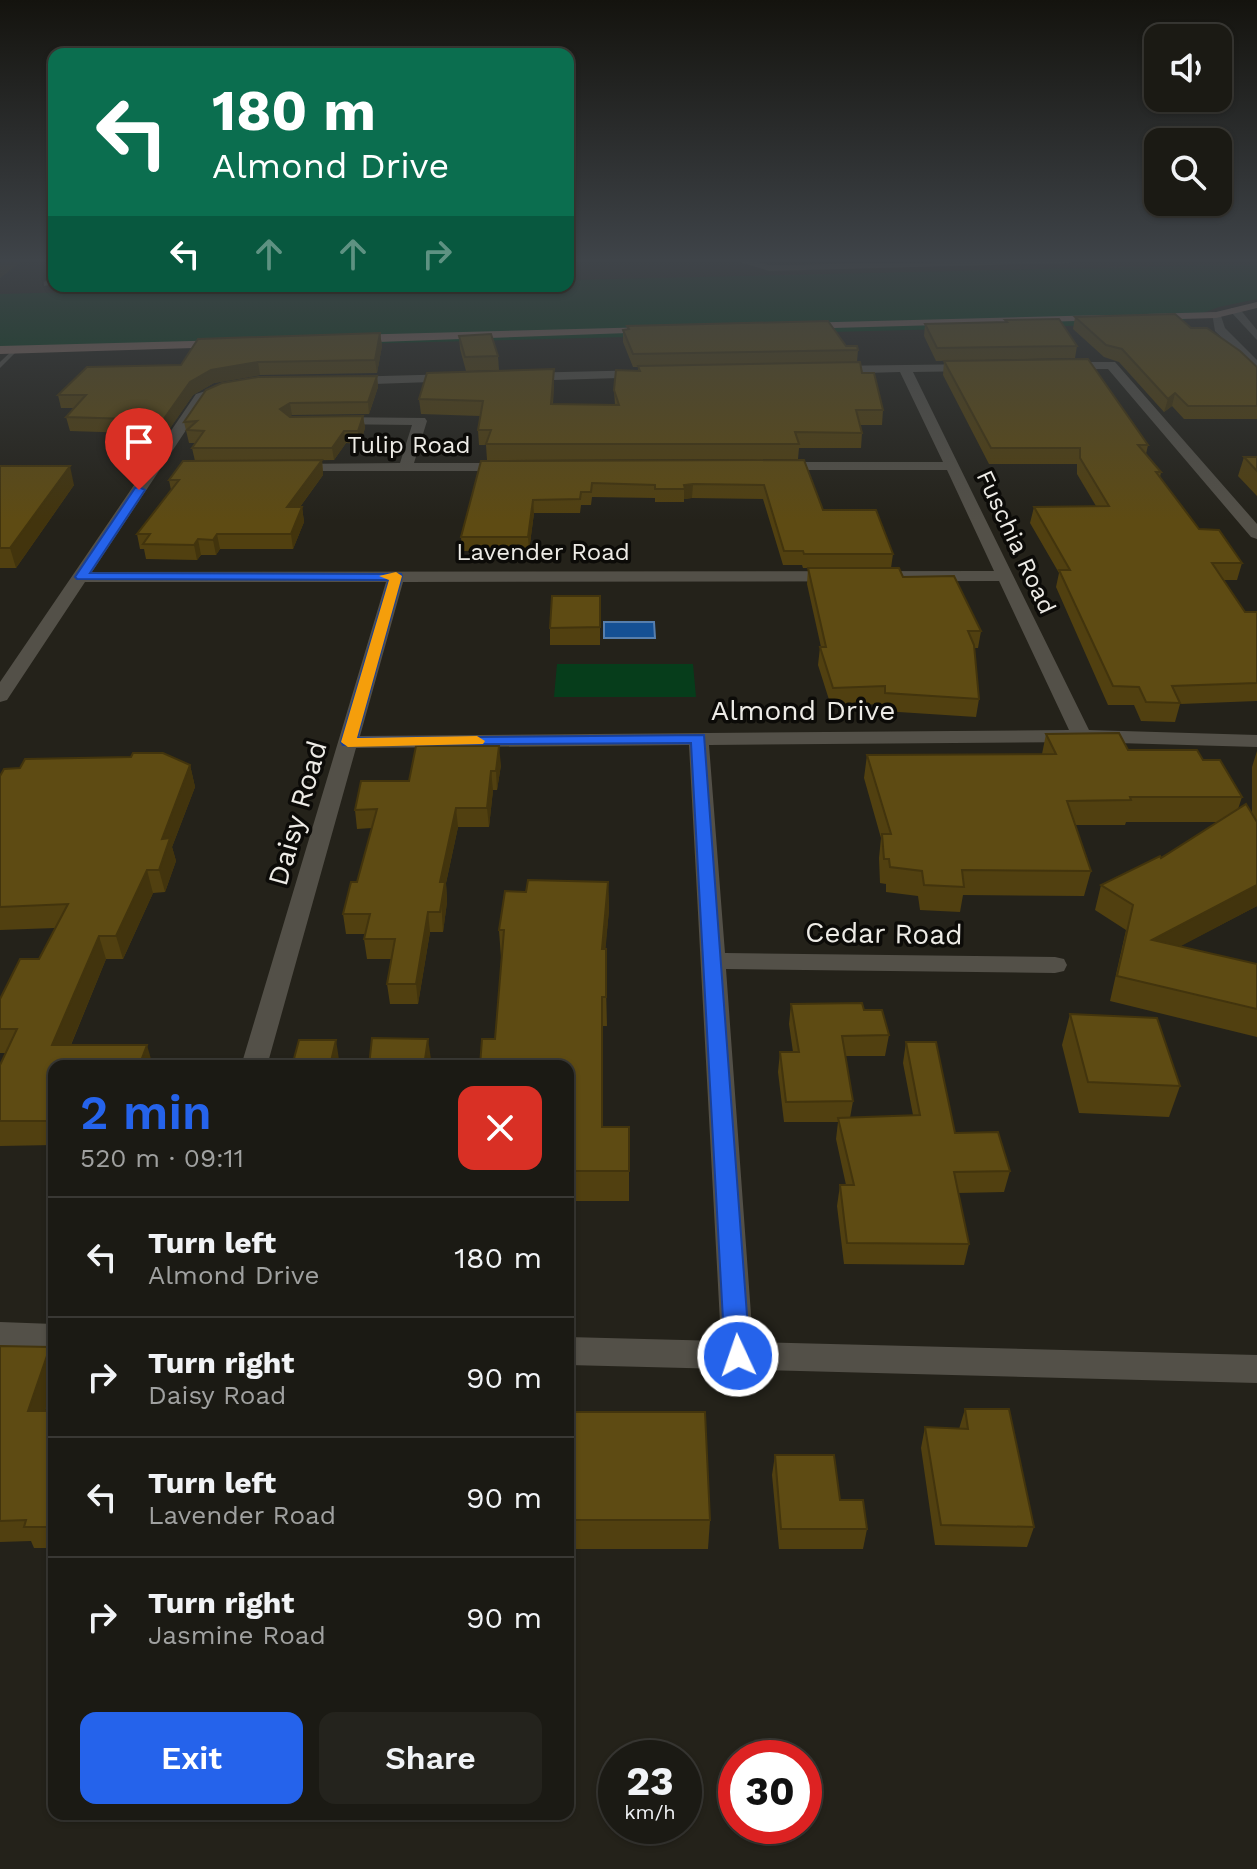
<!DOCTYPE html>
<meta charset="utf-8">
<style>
:root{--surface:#1b1a14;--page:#24231d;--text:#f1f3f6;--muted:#a0a1a0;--line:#393834;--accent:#2563eb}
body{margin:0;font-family:"Work Sans",sans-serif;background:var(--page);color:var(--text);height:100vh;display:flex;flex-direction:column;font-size:30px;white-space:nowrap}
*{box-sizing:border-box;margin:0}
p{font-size:26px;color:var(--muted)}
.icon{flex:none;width:44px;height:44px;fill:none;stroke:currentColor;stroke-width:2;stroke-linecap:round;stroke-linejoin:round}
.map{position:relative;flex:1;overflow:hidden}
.side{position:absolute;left:48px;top:1060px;width:526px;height:760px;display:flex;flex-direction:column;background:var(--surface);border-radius:16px;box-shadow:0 2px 6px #0004,0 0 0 2px var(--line)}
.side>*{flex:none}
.guide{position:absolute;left:48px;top:48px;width:526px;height:244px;border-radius:16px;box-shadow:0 2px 6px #0004,0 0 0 2px var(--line);background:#0b6e4f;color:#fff;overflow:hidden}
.fabs{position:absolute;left:1144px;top:24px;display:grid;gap:16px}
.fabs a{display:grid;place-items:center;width:88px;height:88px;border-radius:16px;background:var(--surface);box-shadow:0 2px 6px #0004,0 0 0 2px var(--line);font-size:40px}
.speed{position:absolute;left:598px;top:1740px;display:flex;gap:16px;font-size:40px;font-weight:700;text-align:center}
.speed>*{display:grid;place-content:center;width:104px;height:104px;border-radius:50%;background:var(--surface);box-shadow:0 2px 6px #0004,0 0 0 2px var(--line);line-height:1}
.speed small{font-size:20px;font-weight:400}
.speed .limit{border:12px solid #d22;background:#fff;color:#111}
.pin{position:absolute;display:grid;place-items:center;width:68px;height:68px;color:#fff;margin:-82px -34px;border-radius:50% 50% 50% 0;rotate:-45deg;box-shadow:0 0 8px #0007}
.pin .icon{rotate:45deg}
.me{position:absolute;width:88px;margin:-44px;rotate:357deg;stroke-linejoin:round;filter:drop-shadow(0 0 6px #0008)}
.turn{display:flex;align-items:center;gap:28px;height:168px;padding:0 32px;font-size:36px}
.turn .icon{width:104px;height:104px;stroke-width:2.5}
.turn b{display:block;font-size:56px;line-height:68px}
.lanes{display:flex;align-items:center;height:76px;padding:0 32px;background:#0003;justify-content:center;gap:40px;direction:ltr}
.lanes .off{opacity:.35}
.round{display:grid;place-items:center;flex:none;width:84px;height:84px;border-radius:16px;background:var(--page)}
.overview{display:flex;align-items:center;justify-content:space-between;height:136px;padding:0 32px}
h1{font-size:48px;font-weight:600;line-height:60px;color:var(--accent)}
.cta{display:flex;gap:16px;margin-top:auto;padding:16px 32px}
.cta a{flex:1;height:92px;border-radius:16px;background:var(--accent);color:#fff;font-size:32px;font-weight:600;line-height:92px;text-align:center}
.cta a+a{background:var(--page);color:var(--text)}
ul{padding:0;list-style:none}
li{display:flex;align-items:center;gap:24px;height:120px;padding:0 32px;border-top:2px solid var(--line)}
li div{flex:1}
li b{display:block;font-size:30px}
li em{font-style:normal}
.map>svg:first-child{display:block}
.green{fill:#063d1b}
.water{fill:#155094;stroke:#567ead;stroke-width:2}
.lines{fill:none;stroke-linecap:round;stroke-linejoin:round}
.lane{fill:#535048;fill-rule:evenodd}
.street{fill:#535048;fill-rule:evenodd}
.secondary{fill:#82695e;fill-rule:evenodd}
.wall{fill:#514010}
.shaded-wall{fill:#42340d}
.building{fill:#5e4b13;stroke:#42340d;stroke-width:2}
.route{fill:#2563eb;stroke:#184099;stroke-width:2}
.slow{fill:#f59e0b}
.labels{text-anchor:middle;stroke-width:7;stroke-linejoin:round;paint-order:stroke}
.far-street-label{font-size:24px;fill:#edebe6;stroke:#0c0b08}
.street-label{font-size:28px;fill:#edebe6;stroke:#0c0b08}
</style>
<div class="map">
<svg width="1257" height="1869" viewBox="0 0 1257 1869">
<rect width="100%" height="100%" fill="#24221a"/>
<g class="green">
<path d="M1257 264V299L1219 307 1184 320 1146 324 230 347 0 349V294L76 292 80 287 568 286V280Z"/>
<path d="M557 664H693L696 697H554Z"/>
</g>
<path class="water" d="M604 622H654L655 638H604Z"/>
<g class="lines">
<path class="lane" d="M16 347 18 350 0 368V362Z"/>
<g class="street">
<path d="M734 260H750L769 265 1074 260 1069 263 769 271Z"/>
<path d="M54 276V284L44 286V282Z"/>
<path d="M1231 308H1239L1257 330V340L1231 312Z"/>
<path d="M1212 313H1220L1225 328 1257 360V371L1215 331Z"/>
<path d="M1057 362H1115L1257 524V539L1251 537 1108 369H1061L1057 368Z"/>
<path d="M980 364 982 367 976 371 913 372 1089 730 1257 735V747L1082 742 709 745 725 953 1055 957 1064 959 1067 965 1064 971 1055 973 726 969 753 1342 1257 1355V1383L568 1365V1337L721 1341 689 745 356 748 267 1066H241L386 582H85L7 700 0 702V682L196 394 232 383 238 387 206 400 92 572 994 571 947 470H776L769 466 776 462H943L900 372 829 374 823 370 829 366ZM999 581 1069 730 360 736 403 582Z"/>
<path d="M648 370 652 371V377L521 381 515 377 521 373Z"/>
<path d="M456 374 462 378 460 381 345 385 339 381 345 377Z"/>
<path d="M332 417 425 418 427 421 414 463H511L518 467 511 471H287V465L292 464 400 463 412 425 327 424V418Z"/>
<path d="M0 1322 54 1324V1352L0 1350Z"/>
</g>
<g class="secondary">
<path d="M1257 302V308L1216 318 1146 320 1140 317 1146 314 1216 312Z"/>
<path d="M1105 315 1111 318 1109 320 798 329 792 326 798 323Z"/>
<path d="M653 327 657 328V332L350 343 344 339 350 335Z"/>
<path d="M230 340V346L226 347 0 354V346Z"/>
</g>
</g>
<g class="wall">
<path d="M1075 317 1191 328 1257 367V419H1184L1172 406 1164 412 1119 362 1104 357 1073 329Z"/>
<path d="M1005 320 1077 346 1075 358 936 361 924 336 925 324 1005 322Z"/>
<path d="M627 326 846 346 858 350 857 362 883 410 882 425H860L862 433 861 448H799L798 459 487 460 486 445H479L478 430 480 416 421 414 419 399 554 384 553 404 615 405 614 390 638 371V367H633L623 342V330L627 329Z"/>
<path d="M380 333 382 346 377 373 260 375 214 383 193 395 166 434 70 431 66 417 74 408H61L58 395 181 365Z"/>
<path d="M459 336 498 356 499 370 466 371 460 349Z"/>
<path d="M944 361 1148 445 1146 454 1161 472 1160 477 1199 529 1242 563 1237 580H1224L1245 612H1257V701L1180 704 1175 722 1141 721 1134 705H1108L1056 587 1059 573 1030 523 1034 507 1096 506 1077 474V464H989L943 375Z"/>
<path d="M377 376 378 387 369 414 292 415 290 416H363L365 428 360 444 346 443 334 460 253 461 322 460 323 475 300 507H302L304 522 293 549H220L216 555H201L197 560 146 559 144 549H140L137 534 171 490 169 480 195 461 192 448 196 443H189L184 422Z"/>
<path d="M1244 457H1257V496L1238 476Z"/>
<path d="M804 460 823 510 893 554 891 568 981 631 978 648H974L979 699 976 717 883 711V704L831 706 818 665 820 647H821L807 584 808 568H803L802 565H783L763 499 692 498 684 499V502H655V498L592 497 591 505H581L580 513H534L529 551H462L461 537 481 461Z"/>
<path d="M0 466 74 485 16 568H0Z"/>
<path d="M600 596V645H550V628Z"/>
<path d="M1046 734 1128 750 1203 760 1242 797 1238 809 1252 814V767L1257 751V906L1180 946 1257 964V1037L1110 1001 1126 930 1095 910 1101 885 1161 858 1219 822H1126L1125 825H1075L1091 871 1084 896 963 895 960 912 920 910 918 896 886 892V884L880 883 879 858 881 838 864 778 867 755 1042 754Z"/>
<path d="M190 765 195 787 172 847 176 861 165 892 153 893 123 959H106L71 1045 54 1066V1145L0 1146V1065L6 1053H0V999L39 959 55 928 0 930V776Z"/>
<path d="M501 765 497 790H493L489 827H458L446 883 447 902 443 932H430L418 1004H390L387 984 391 959H367L364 939 365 934H346L343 914 357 882 372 828 357 829 355 810 409 781Z"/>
<path d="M608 882 609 910 605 949 607 1026H603V1127H629V1201H568V1066L495 1039 502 958H501L499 930 526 892Z"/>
<path d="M791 1004 864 1010 889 1035 885 1056H845L853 1101 850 1118 913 1115 903 1063 906 1042 955 1133 1010 1171 1004 1192 958 1193 969 1244 964 1265 844 1264 837 1206 840 1185H846L836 1139 838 1122H784L778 1072 780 1052H793L789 1024Z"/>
<path d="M1070 1014 1180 1086 1169 1117 1079 1113 1062 1045Z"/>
<path d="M0 1346 50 1347 54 1357V1384L45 1411H54V1548H34L31 1541 0 1542Z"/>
<path d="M965 1409 1034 1527 1027 1547 935 1545 921 1448 925 1427 959 1429Z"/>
<path d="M775 1455 840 1500 867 1529 863 1549H779L772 1475Z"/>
<path d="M568 1511 710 1520 708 1549H569Z"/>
</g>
<g class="shaded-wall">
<path d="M6 260H24L0 278V264Z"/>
<path d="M380 333 382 346 377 373 375 360Z"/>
<path d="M258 362 260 375 214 383 193 395 166 434 163 420 190 382 211 370Z"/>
<path d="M554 369V384L551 419V404Z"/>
<path d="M377 376 378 387 369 414 368 402Z"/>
<path d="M1175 393 1172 406 1164 412 1168 399Z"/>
<path d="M290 403 292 415 282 421 280 409Z"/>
<path d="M363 416 365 428 360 444 358 431Z"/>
<path d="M344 431 346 443 334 460 332 448Z"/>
<path d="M322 460 323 475 289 522 287 507Z"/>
<path d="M70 466 74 485 16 568 10 548Z"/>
<path d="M693 484 692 498 684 499V485Z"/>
<path d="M533 500 534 513 529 551 528 537Z"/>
<path d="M302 507 304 522 293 549 291 534Z"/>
<path d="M217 534 220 549 216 555 213 540Z"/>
<path d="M198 539 201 555 197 560 194 545Z"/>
<path d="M499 746 501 765 497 790 496 771Z"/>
<path d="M190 765 195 787 172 847 176 861 165 892 159 870 162 839Z"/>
<path d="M491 771 493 790 489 827 487 808Z"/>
<path d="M456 808 458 827 446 883 447 902 443 932 440 882Z"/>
<path d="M147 870 153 893 123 959 116 936Z"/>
<path d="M608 882 609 910 603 978 602 949Z"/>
<path d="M1257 885V906L1145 965 1152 940Z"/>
<path d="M428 912 430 932 418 1004 416 984Z"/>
<path d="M99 936 106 959 62 1066 52 1045Z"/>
<path d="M428 1039 432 1066H424Z"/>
<path d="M336 1040 340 1066H330Z"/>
<path d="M147 1045 153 1066H139Z"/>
<path d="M50 1347 54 1357V1384L37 1433 28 1411Z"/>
</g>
<g class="building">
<path d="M1175 314 1191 328H1207L1240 351 1257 367V406H1188L1175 393 1168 399 1122 349 1106 345 1075 317Z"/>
<path d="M1059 319 1077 346 937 348 925 324 1007 322 1005 320Z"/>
<path d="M828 321 846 346H857L858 350 633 354 623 330 629 329 627 326Z"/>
<path d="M380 333 375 360 258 362 211 370 190 382 163 420 66 417 86 395H58L87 367 181 365 198 339Z"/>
<path d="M491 334 498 356 465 357 459 336Z"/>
<path d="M1088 359 1148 445H1138L1161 472H1156L1199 529 1219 530 1242 563H1212L1245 612H1257V683L1172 686 1180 703 1146 702 1139 687 1113 686 1059 570H1070L1034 507 1109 506 1080 458V448H991L944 361Z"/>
<path d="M860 362 862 373H874L883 410H856L862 433 795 432 799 444H486L491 430H478L483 401 419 399 427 373 554 369 551 404 619 405 614 390 616 370 640 371 638 366Z"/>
<path d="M377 376 368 402 290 403 280 409 290 417 363 416 358 431H344L332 448H192L204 431 187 430 197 421 184 422 206 390 222 383 258 377Z"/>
<path d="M1244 457H1257V471Z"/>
<path d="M322 460 287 507H302L291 534H217L213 540 198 539 194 545 143 544 150 534H137L179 480H169L183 461Z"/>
<path d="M804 460 823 510H876L893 554H804L803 551H784L764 485 693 484 684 485 685 489H655V485L592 483 591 492H581L580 499 533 500 528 537H461L481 461Z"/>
<path d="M0 466H70L10 548H0Z"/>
<path d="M808 568H899L903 577 954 576 981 631H968L974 645 979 699 885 693V686L833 688 820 647H826Z"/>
<path d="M552 596H600V627L550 628Z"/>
<path d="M1119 733 1128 750H1197L1203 760H1220L1242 797H1130L1131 800 1067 801 1091 871 962 870 964 887 924 885 922 871 890 867 889 859H884L882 834H891L867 755 1056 754 1046 734Z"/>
<path d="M416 746H499L496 771H491L487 808H456L440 882H445L440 912H428L416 984H387L395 939H364L370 914H343L351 882H357L377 809 355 810 361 781H409Z"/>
<path d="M133 753H163L190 765 162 839 170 838 159 870H147L116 936H99L52 1045H147L139 1066H54V1121H0V1065L17 1029H0V999L20 959H39L68 904 0 907V776L4 769 20 768 25 759 131 757Z"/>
<path d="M1246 804 1257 822V885L1152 940 1257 964V1009L1117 976 1133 905 1101 885 1160 856 1161 858Z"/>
<path d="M528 880 608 882 602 949H606V997H602V1127H629V1171H568V1066H480L482 1039H495L504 930H499L505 891 526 892Z"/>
<path d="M862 1003 864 1010H882L889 1035 842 1036 853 1101 786 1102 780 1052H799L791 1004Z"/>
<path d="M1070 1014 1157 1018 1180 1086 1088 1082Z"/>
<path d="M372 1038 428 1039 424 1066H369Z"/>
<path d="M299 1040H336L330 1066H292Z"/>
<path d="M906 1042H936L955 1133 998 1132 1010 1171 954 1172 969 1244 847 1243 840 1185H854L838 1118 920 1115Z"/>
<path d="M0 1346 50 1347 28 1411H54V1527H24L26 1520 0 1521Z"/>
<path d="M965 1409H1009L1034 1527 941 1525 925 1427 968 1429Z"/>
<path d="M571 1412H705L710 1520H568Z"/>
<path d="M775 1455H834L840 1500H863L867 1529H781Z"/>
</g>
<linearGradient id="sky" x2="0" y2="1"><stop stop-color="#14130e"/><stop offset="0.5" stop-color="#3f4449"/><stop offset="1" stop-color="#3f4449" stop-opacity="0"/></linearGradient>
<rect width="1257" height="521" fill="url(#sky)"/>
<path class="route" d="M139 487 145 490 90 573 401 574 402 576 357 738 704 735 750 1356 746 1363 738 1366 729 1363 725 1356 691 743 343 745 341 742 389 580 77 579 75 577 135 488Z"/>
<path class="slow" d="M396 572 402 576 357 738 477 736 485 741 483 744 348 747 341 742 389 580 379 576Z"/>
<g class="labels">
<g class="far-street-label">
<text x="409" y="453">Tulip Road</text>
<text transform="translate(1016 542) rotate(65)" y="8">Fuschia Road</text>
<text x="543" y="560">Lavender Road</text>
</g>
<g class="street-label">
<text x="803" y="720">Almond Drive</text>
<text transform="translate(297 813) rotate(-74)" y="10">Daisy Road</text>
<text transform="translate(884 933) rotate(1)" y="10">Cedar Road</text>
</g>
</g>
</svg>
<div class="fabs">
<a><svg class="icon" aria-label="sound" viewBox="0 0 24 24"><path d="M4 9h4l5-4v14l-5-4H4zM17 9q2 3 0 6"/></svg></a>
<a><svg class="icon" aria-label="search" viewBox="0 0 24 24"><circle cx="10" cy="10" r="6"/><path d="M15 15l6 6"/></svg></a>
</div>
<div class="speed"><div>23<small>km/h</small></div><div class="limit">30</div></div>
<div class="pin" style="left:139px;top:490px;background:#d93025"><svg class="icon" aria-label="arrive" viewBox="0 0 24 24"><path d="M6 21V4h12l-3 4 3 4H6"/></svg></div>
<svg class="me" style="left:738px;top:1356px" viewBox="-20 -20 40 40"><circle r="17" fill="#2563eb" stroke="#fff" stroke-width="3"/><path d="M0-11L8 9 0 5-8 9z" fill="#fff"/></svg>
<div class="guide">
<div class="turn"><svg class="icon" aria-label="left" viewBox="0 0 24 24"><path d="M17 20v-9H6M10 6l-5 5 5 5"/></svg><div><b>180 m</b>Almond Drive</div></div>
<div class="lanes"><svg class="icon" aria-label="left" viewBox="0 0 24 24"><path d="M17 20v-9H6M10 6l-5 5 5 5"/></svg><svg class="icon off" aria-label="ahead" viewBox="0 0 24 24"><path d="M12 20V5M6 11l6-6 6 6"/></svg><svg class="icon off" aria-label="ahead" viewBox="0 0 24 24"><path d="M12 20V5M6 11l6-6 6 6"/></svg><svg class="icon off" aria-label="right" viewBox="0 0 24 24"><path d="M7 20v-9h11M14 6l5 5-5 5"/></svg></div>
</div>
<section class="side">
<div class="overview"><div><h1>2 min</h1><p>520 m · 09:11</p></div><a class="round" style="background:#d93025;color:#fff"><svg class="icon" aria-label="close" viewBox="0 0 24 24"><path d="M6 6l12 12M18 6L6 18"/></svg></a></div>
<ul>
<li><svg class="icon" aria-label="left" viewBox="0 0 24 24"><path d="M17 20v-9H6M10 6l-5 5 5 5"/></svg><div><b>Turn left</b><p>Almond Drive</p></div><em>180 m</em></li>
<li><svg class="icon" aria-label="right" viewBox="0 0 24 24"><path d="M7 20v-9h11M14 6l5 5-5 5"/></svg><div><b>Turn right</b><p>Daisy Road</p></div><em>90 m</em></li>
<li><svg class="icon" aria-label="left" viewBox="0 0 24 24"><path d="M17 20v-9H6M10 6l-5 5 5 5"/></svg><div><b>Turn left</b><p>Lavender Road</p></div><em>90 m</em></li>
<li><svg class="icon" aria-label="right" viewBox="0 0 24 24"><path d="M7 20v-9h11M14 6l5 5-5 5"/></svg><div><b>Turn right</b><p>Jasmine Road</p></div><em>90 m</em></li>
</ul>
<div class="cta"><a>Exit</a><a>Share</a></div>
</section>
</div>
